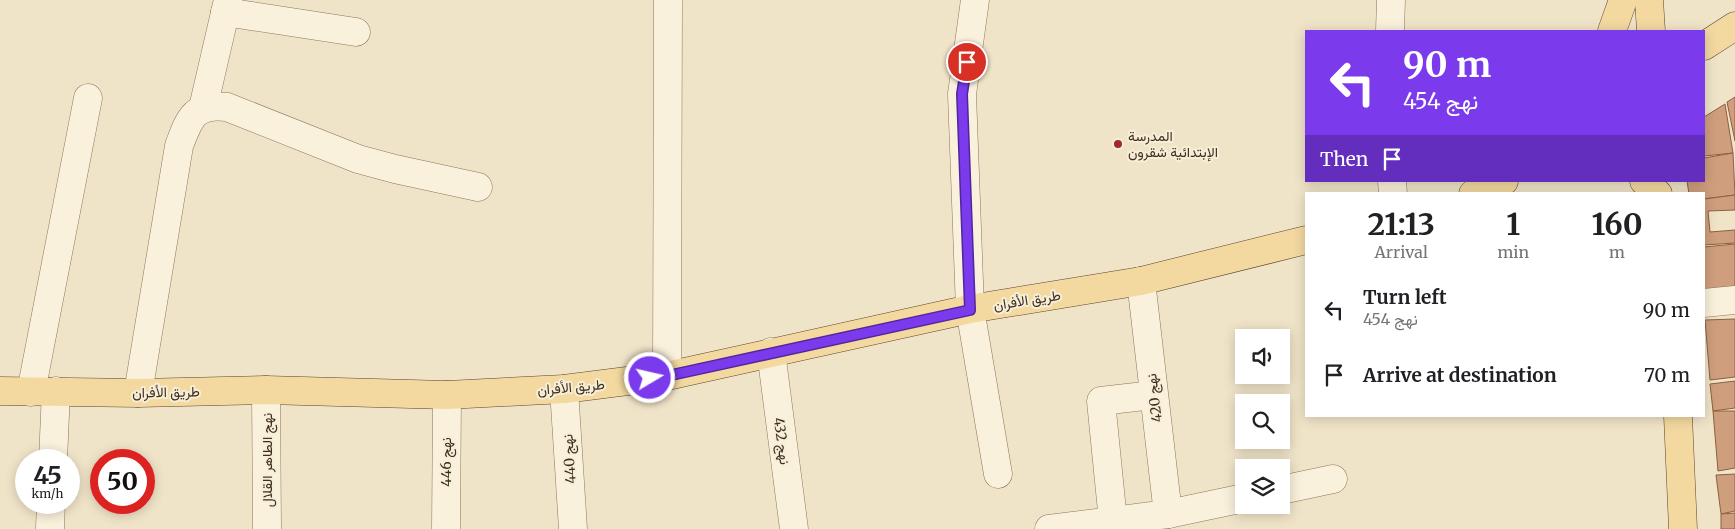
<!DOCTYPE html>
<meta charset="utf-8">
<style>
:root{--surface:#fff;--page:#f2f2f2;--text:#202124;--muted:#757577}
body{margin:0;font-family:Merriweather,Vazirmatn,serif;background:var(--page);color:var(--text);height:100vh;display:flex;flex-direction:column;font-size:19px;white-space:nowrap}
*{box-sizing:border-box;margin:0}
p{font-size:16px;color:var(--muted)}
.icon{flex:none;width:28px;height:28px;fill:none;stroke:currentColor;stroke-width:2;stroke-linecap:round;stroke-linejoin:round}
.map{position:relative;flex:1;overflow:hidden}
.drawer{position:absolute;left:1305px;top:192px;width:400px;height:225px;display:flex;flex-direction:column;background:var(--surface);border-radius:0px;box-shadow:0 2px 12px #0003}
.drawer>*{flex:none}
.banner{position:absolute;left:1305px;top:30px;width:400px;height:152px;border-radius:0px;box-shadow:0 2px 12px #0003;background:#7c3aed;color:#fff;overflow:hidden}
.tools{position:absolute;left:1235px;top:329px;display:grid;gap:10px}
.tools a{display:grid;place-items:center;width:55px;height:55px;border-radius:0px;background:var(--surface);box-shadow:0 2px 12px #0003;font-size:25px}
.speed{position:absolute;left:15px;top:449px;display:flex;gap:10px;font-size:25px;font-weight:700;text-align:center}
.speed>*{display:grid;place-content:center;width:65px;height:65px;border-radius:50%;background:var(--surface);box-shadow:0 2px 12px #0003;line-height:1}
.speed small{font-size:12px;font-weight:400}
.speed .limit{border:8px solid #d22;background:#fff;color:#111}
.pin{position:absolute;display:grid;place-items:center;width:42px;height:42px;color:#fff;margin:-21px;border:2px solid #fff;border-radius:50%;box-shadow:0 1px 5px #0007}
.me{position:absolute;width:55px;margin:-28px;rotate:81deg;stroke-linejoin:round;filter:drop-shadow(0 0 4px #0008)}
.turn{display:flex;align-items:center;gap:18px;height:105px;padding:0 15px;font-size:22px}
.turn .icon{width:65px;height:65px;stroke-width:2.5}
.turn b{display:block;font-size:35px;line-height:42px}
.then{display:flex;align-items:center;height:48px;padding:0 15px;background:#0003;gap:10px;font-size:19px}
.eta{display:flex;justify-content:space-evenly;align-items:center;height:85px;text-align:center}
.eta b{font-size:30px;font-weight:700;line-height:35px}
ul{padding:0;list-style:none}
li{display:flex;align-items:center;gap:15px;height:65px;padding:0 15px}
li div{flex:1}
li b{display:block;font-size:19px}
li em{font-style:normal}
.map>svg:first-child{display:block}
.building{fill:#cf9f7d;stroke:#8d5f41}
.lines{fill:none;stroke-linecap:round;stroke-linejoin:round}
.minor-casing{stroke:#8d765c;stroke-width:29}
.major-casing{stroke:#5b4430;stroke-width:29}
.minor{stroke:#faf1dc;stroke-width:28}
.major{stroke:#f3d9a0;stroke-width:28}
.route-casing{stroke:#51269a;stroke-width:12}
.route{stroke:#7c3aed;stroke-width:9}
.poi-dot{fill:#9e2a2b;stroke:#f7eed8;stroke-width:2}
.labels{text-anchor:middle;stroke-width:4;stroke-linejoin:round;paint-order:stroke}
.poi-label{font-size:14px;fill:#3d2e20;stroke:#f7eed8;text-anchor:start}
.street-label{font-size:14px;fill:#3d2e20;stroke:#f7eed8}
</style>
<div class="map">
<svg width="1735" height="529" viewBox="0 0 1735 529">
<rect width="100%" height="100%" fill="#f0e4c8"/>
<g class="building">
<path d="M1735 97V141L1727 102Z"/>
<path d="M1725 104 1733 153 1704 156V117Z"/>
<path d="M1733 153 1735 195 1704 199V194H1689L1687 181H1704V158Z"/>
<path d="M1735 195V210L1708 211 1710 232 1735 230V243L1704 245V199Z"/>
<path d="M1735 244V287L1704 290V247Z"/>
<path d="M1735 319V377L1710 380 1705 320Z"/>
<path d="M1735 381V408L1713 411 1710 384Z"/>
<path d="M1713 411H1735V468L1718 471Z"/>
<path d="M1735 474V511L1721 514 1716 475Z"/>
<path d="M1735 513V529H1721V514Z"/>
</g>
<g class="lines">
<defs>
<g id="minor">
<path d="M975 0 962 94 970 309 998 474"/>
<path d="M225 12 356 32"/>
<path d="M1390 31 1391 0"/>
<path d="M203 108 228 0"/>
<path d="M1392 181 1393 194"/>
<path d="M1141 281 1168 514"/>
<path d="M1704 303 1735 300"/>
<path d="M771 352 794 529"/>
<path d="M667 376 668 0"/>
<path d="M564 389 573 529"/>
<path d="M266 390 267 529"/>
<path d="M31 392 88 98"/>
<path d="M138 393 179 146C189 119 194 103 227 107L358 159 395 169 478 187"/>
<path d="M53 460 56 391"/>
<path d="M1281 490 1333 479"/>
<path d="M1113 521 1101 401 1153 395"/>
<path d="M50 529 51 502"/>
<path d="M446 529 447 395"/>
<path d="M1049 529 1168 514 1244 498"/>
</g>
<g id="major">
<path d="M1649 0 1651 31"/>
<path d="M1612 31 1623 0"/>
<path d="M1704 46 1735 26"/>
<path d="M1644 181 1658 194"/>
<path d="M1473 194 1504 181"/>
<path d="M0 391 138 393 266 390 447 395 564 389 667 376 970 309 1141 281 1306 240"/>
<path d="M1678 416 1683 529"/>
</g>
</defs>
<use href="#minor" class="minor-casing"/>
<use href="#major" class="major-casing"/>
<use href="#minor" class="minor"/>
<use href="#major" class="major"/>
</g>
<g class="lines">
<defs>
<path id="route" d="M650 378 667 376 970 310 962 94 967 62"/>
</defs>
<use href="#route" class="route-casing"/>
<use href="#route" class="route"/>
</g>
<circle class="poi-dot" cx="1118" cy="144" r="5"/>
<g class="labels">
<g class="poi-label">
<text x="1128" y="141">المدرسة<tspan x="1128" dy="16">الإبتدائية شقرون</tspan></text>
</g>
<g class="street-label">
<text transform="translate(1027 300) rotate(-9)" y="5">طريق الأفران</text>
<text transform="translate(571 387) rotate(-5)" y="5">طريق الأفران</text>
<text transform="translate(166 392) rotate(-1)" y="5">طريق الأفران</text>
<text transform="translate(1154 398) rotate(-97)" y="5">نهج 420</text>
<text transform="translate(782 441) rotate(82)" y="5">نهج 432</text>
<text transform="translate(569 459) rotate(-94)" y="5">نهج 440</text>
<text transform="translate(267 460) rotate(-90)" y="5">نهج الطاهر القلال</text>
<text transform="translate(446 462) rotate(-90)" y="5">نهج 446</text>
</g>
</g>
</svg>
<div class="tools">
<a><svg class="icon" aria-label="sound" viewBox="0 0 24 24"><path d="M4 9h4l5-4v14l-5-4H4zM17 9q2 3 0 6"/></svg></a>
<a><svg class="icon" aria-label="search" viewBox="0 0 24 24"><circle cx="10" cy="10" r="6"/><path d="M15 15l6 6"/></svg></a>
<a><svg class="icon" aria-label="layers" viewBox="0 0 24 24"><path d="M12 4l9 5-9 5-9-5zM3 14l9 5 9-5"/></svg></a>
</div>
<div class="speed"><div>45<small>km/h</small></div><div class="limit">50</div></div>
<div class="pin" style="left:967px;top:62px;background:#d93025"><svg class="icon" aria-label="arrive" viewBox="0 0 24 24"><path d="M6 21V4h12l-3 4 3 4H6"/></svg></div>
<svg class="me" style="left:650px;top:378px" viewBox="-20 -20 40 40"><circle r="17" fill="#7c3aed" stroke="#fff" stroke-width="3"/><path d="M0-11L8 9 0 5-8 9z" fill="#fff"/></svg>
<div class="banner">
<div class="turn"><svg class="icon" aria-label="left" viewBox="0 0 24 24"><path d="M17 20v-9H6M10 6l-5 5 5 5"/></svg><div><b>90 m</b>نهج 454</div></div>
<div class="then">Then<svg class="icon" aria-label="arrive" viewBox="0 0 24 24"><path d="M6 21V4h12l-3 4 3 4H6"/></svg></div>
</div>
<section class="drawer">
<div class="eta">
<div><b>21:13</b><p>Arrival</p></div>
<div><b>1</b><p>min</p></div>
<div><b>160</b><p>m</p></div>
</div>
<ul>
<li><svg class="icon" aria-label="left" viewBox="0 0 24 24"><path d="M17 20v-9H6M10 6l-5 5 5 5"/></svg><div><b>Turn left</b><p>نهج 454</p></div><em>90 m</em></li>
<li><svg class="icon" aria-label="arrive" viewBox="0 0 24 24"><path d="M6 21V4h12l-3 4 3 4H6"/></svg><div><b>Arrive at destination</b></div><em>70 m</em></li>
</ul>
</section>
</div>
